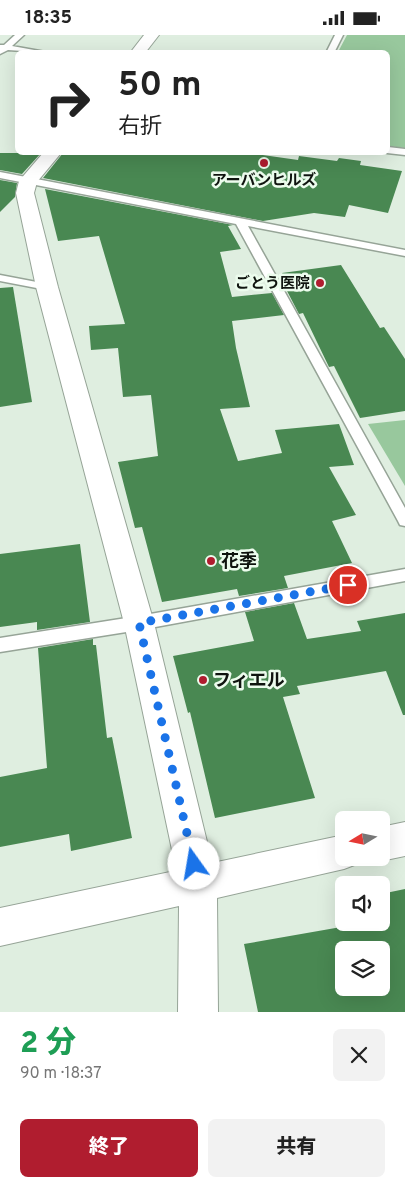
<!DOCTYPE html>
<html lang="ja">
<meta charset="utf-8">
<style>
:root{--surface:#fff;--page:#f2f2f2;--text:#222;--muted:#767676;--accent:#b01d2f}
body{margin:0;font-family:Overpass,"Noto Sans JP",sans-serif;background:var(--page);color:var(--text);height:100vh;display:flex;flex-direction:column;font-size:19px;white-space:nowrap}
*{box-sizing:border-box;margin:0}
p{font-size:16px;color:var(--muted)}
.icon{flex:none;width:28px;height:28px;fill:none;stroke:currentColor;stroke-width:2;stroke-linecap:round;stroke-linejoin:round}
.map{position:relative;height:977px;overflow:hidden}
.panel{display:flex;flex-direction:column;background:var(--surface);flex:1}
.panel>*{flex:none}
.top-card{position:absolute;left:15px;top:15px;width:375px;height:105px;border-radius:8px;box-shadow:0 5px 20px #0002;background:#fff;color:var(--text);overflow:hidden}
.needle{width:32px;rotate:260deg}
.fabs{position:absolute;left:335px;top:776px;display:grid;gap:10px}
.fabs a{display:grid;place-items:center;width:55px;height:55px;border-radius:8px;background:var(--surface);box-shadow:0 5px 20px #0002;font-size:25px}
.pin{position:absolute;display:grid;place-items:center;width:42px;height:42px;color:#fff;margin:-21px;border:2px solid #fff;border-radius:50%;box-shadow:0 1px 5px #0007}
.me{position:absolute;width:55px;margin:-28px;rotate:347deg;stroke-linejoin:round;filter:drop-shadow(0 0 4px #0008)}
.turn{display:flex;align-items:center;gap:18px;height:105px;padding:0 20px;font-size:22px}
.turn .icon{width:65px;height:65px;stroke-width:2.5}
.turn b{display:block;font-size:35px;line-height:42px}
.round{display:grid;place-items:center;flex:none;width:52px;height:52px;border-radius:8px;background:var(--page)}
.head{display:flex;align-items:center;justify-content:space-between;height:85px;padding:0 20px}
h1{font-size:30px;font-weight:800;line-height:38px;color:#1e9e55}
.primary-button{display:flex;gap:10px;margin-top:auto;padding:10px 20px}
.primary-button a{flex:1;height:58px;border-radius:8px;background:var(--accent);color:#fff;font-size:20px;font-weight:800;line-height:58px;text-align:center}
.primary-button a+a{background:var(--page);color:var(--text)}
.status{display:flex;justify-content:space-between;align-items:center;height:35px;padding:0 25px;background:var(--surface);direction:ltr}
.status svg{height:14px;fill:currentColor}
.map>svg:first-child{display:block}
.green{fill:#98c89d}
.building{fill:#498852;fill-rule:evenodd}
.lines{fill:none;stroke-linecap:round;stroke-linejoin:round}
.service-casing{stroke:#96a497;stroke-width:3}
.minor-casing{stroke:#96a497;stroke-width:2}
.tertiary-casing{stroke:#96a497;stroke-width:2}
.service{fill:#fff;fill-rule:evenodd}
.minor{fill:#fff;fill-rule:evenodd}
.tertiary{fill:#fff;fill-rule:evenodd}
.route{stroke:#1a73e8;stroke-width:9;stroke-dasharray:0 16.2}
.poi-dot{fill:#b01d2f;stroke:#ecfced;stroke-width:2}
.labels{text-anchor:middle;stroke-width:5;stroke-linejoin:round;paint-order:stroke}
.far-poi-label{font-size:15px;font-weight:bold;fill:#0f140f;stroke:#ecfced}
.poi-label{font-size:18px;font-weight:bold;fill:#0f140f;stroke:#ecfced;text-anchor:start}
</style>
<div class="status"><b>18:35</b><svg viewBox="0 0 49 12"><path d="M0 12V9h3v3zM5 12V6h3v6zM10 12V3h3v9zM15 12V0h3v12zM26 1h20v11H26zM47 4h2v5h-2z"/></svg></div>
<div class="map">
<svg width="405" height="977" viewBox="0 0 405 977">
<rect width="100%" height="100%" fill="#dfeee0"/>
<g class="green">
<path d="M347 0H405V113L388 111V18L338 17Z"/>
<path d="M405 385V451L368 389Z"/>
</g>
<g class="building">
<path d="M0 118H41L22 139 0 135Z"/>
<path d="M63 118H248L298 125 299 121 337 126 339 123 361 126 360 130 402 136 388 178 349 170 345 182 314 178 263 186 43 143Z"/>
<path d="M0 145 17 148 15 162 0 177Z"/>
<path d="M45 154 233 190 228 191 241 214 220 217 232 262 272 258 284 280 232 286 236 313 250 372 220 374 238 426 282 418 275 395 339 389 354 430 329 432 356 480 332 486 352 528 284 541 288 553 239 561 237 554 162 567 142 492 135 493 118 427 158 421 151 360 123 362 118 313 91 315 89 291 125 289 99 201 58 206Z"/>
<path d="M341 230 380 293 384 292 405 324V376L360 383 334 331 329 332 303 278 299 279 287 256H291L282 238Z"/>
<path d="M13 252 32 367 0 372V253Z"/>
<path d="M80 509 90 587 37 595V587L0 592V519Z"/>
<path d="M294 568 307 604 361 596 357 586 405 578V680H403L386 636 297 651 300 659 283 662 315 763 215 783 190 677 188 678 173 621 254 606 245 577Z"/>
<path d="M93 604V610H96L107 703 112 702 132 803 71 816 69 799 0 812V742L47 733 38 613Z"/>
<path d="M405 854V977H258L244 909 364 888H381V859ZM344 915H381V952H344Z"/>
</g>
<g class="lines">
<defs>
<g id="service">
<path d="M15 0H24L12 11 51 18 8 15 0 19V10H4Z"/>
<path d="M335 0H343L334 18H326Z"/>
<path d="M388 112 405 114V120L387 118Z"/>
<path d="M0 137 405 215V221L248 191 405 473V491L400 490 398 486 236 189 0 143Z"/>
<path d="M0 240 47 249 53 252 47 255 0 246Z"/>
<path d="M405 534V546L139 595 0 617V603L139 581Z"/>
</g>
<g id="minor">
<path d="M144 0H159L145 18H130Z"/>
<path d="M43 118H61L37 147 34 158 58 252 154 588 217 848 211 861 198 866 185 861 179 848 124 588 36 252 16 158 19 146Z"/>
</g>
<g id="tertiary">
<path d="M405 787V821L381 826 372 822H381V792Z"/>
<path d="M344 800V822H360L357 829 344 834 217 863 218 977H178L179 871 0 911V873Z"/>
</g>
</defs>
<use href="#service" class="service-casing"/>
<use href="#minor" class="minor-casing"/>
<use href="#tertiary" class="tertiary-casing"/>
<use href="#service" class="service"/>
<use href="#minor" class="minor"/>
<use href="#tertiary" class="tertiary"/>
</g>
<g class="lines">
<path class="route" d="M194 829 139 588 348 550"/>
</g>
<g class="poi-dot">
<circle cx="264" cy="128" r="5"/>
<circle cx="320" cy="248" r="5"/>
<circle cx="211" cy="526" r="5"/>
<circle cx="203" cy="645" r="5"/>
</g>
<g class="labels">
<g class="far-poi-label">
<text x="264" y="150">アーバンヒルズ</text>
<text x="310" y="253" text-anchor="end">ごとう医院</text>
</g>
<g class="poi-label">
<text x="221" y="532">花季</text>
<text x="213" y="651">フィエル</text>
</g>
</g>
</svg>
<div class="fabs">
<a><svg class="needle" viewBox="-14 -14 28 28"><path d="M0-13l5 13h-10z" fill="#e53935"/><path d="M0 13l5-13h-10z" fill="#767676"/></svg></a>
<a><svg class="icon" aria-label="sound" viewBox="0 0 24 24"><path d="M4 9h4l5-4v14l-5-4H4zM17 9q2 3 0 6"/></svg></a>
<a><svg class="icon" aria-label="layers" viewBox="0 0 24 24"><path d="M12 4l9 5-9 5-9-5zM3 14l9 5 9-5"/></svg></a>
</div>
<div class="pin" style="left:348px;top:550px;background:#d93025"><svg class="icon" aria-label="arrive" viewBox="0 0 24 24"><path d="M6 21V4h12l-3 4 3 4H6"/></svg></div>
<svg class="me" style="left:194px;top:829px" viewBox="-20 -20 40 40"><circle r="19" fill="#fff"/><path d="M0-13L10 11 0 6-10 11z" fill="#1a73e8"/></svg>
<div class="top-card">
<div class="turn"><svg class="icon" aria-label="right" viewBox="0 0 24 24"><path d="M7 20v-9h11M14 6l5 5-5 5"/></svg><div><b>50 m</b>右折</div></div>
</div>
</div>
<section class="panel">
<div class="head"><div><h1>2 分</h1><p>90 m · 18:37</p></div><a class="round"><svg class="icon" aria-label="close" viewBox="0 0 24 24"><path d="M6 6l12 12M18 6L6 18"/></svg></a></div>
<div class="primary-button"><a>終了</a><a>共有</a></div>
</section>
